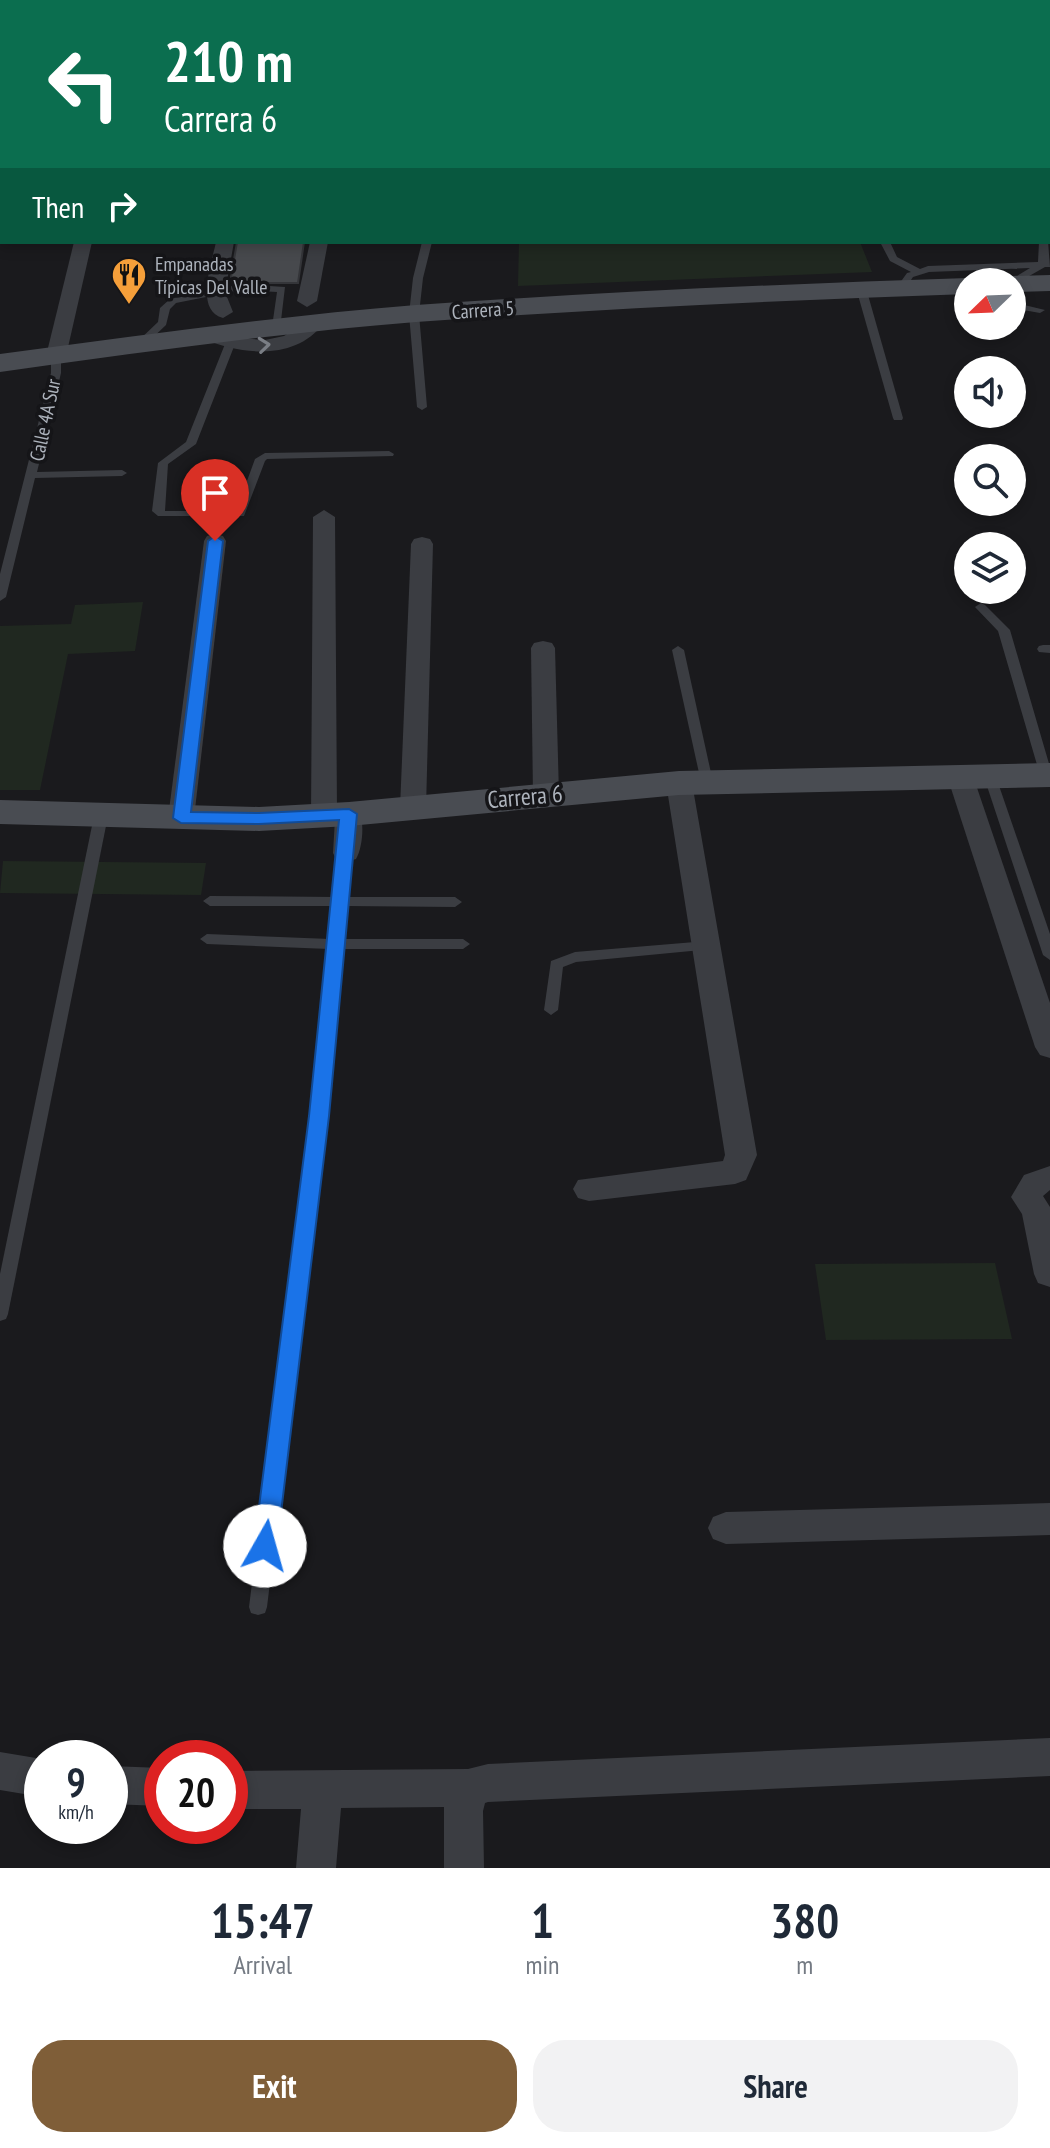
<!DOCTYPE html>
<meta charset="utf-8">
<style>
:root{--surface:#fff;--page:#f2f2f3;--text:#1f2937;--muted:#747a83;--accent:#7f5e38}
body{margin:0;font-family:"PT Sans Narrow",sans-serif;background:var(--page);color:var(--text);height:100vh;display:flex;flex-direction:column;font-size:30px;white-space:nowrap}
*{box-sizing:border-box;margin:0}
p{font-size:26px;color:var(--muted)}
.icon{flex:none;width:44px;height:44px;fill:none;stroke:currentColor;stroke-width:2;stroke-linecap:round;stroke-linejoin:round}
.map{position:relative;height:1868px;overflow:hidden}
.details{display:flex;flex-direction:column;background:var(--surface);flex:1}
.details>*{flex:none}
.banner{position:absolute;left:0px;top:0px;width:1050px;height:244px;box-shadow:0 4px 12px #0003;background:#0b6e4f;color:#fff;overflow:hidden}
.needle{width:52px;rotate:247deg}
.fabs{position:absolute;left:954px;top:268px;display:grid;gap:16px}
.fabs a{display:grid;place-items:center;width:72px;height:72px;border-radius:50%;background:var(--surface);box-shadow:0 4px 12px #0003;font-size:40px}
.speed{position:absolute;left:24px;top:1740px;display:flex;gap:16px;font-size:40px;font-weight:700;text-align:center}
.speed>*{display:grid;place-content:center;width:104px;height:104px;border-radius:50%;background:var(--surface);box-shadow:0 4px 12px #0003;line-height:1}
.speed small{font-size:20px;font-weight:400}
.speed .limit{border:12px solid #d22;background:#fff;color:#111}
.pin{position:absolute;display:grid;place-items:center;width:68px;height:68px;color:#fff;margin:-82px -34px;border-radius:50% 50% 50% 0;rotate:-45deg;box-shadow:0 0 8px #0007}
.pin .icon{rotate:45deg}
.me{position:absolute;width:88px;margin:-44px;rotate:7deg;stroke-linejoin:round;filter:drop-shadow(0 0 6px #0008)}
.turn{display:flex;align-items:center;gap:28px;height:168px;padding:0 32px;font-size:36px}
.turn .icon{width:104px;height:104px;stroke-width:2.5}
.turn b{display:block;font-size:56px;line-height:68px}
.then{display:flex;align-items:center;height:76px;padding:0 32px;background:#0003;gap:16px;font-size:30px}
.eta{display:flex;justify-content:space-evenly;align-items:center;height:136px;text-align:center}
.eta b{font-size:48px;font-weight:800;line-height:56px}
.primary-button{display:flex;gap:16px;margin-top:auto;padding:16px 32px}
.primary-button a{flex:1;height:92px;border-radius:32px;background:var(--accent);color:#fff;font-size:32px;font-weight:800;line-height:92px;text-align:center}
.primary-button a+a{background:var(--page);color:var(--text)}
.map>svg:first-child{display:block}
.green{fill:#202820}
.building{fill:#47494d;stroke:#343539;stroke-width:2}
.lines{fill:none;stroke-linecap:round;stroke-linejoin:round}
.service{fill:#3b3d42;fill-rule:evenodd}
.minor{fill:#3b3d42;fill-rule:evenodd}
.secondary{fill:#494c52;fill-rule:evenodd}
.oneway{stroke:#7a7e85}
.route{fill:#1a73e8;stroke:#114b97;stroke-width:2}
.labels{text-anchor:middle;stroke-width:7;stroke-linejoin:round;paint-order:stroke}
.far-poi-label{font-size:20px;fill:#adb3bc;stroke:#151518;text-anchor:start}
.far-street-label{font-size:20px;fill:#adb3bc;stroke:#151518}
.street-label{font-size:24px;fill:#adb3bc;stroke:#151518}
</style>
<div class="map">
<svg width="1050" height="1868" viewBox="0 0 1050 1868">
<rect width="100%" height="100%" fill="#1a1a1d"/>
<g class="green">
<path d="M519 242H860L872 272 518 286Z"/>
<path d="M143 602 135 651 68 654 40 790H0V626L71 624 75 605Z"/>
<path d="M3 861 206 863 201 895 0 893Z"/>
<path d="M995 1263 1012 1339 826 1340 815 1264Z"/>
</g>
<path class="building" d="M237 242H304L298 283H230Z"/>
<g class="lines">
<g class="service">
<path d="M195 0H203L204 2H196Z"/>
<rect x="0" y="40" width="2" height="4"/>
<rect x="1048" y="102" width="2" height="6"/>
<path d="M1048 163 1050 164V178L1048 177Z"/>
<path d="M1048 241 1050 267H1045L1015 284 1007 282 1030 268 929 272 913 277 905 289 902 290 897 287 907 273 911 272 890 261 880 242H890L897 257 920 269 928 266 1038 262 1039 242Z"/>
<path d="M422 242H432L423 278 419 314 427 407 422 410 417 407 409 314 413 278Z"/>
<path d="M241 284 285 287 280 329 272 327 277 292 241 290 176 303 170 309 166 325 145 345 136 343 158 322 160 308 170 299Z"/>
<path d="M861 285 866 288 903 418 902 420H894L893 418 856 288Z"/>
<path d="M1012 302 1045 310 1040 313 1012 308Z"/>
<path d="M230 341 235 344 196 444 168 464 165 511H236L255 459 265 453 389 451 394 454 393 456 267 459 265 461 244 516H158L152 511 158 463 186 442 225 344Z"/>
<path d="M56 353 61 356V373L37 472 122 470 127 473 122 476 35 478 6 597 0 601V574L51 373V356Z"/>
<path d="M981 603 985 605 1010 630 1050 767V778H1041L1040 775 998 631 975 607Z"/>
<path d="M1043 645H1050V653L1039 652 1037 649 1039 646Z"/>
<path d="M678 646 684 650 713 782 707 786 701 782 672 650Z"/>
<path d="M989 770 995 774 1050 934V960L1043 955 983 774Z"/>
<path d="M101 812 108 816 8 1314 6 1319 0 1321V1274L94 816Z"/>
<path d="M346 849 353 853 348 897H455L462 902 455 907 347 906 344 939H463L470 944 463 949H343L327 1116 267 1607 265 1613 258 1615 251 1613 249 1607 311 1116 329 949 207 944 200 939 207 934 330 939 334 906H210L203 901 210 896 335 897 339 853Z"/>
<path d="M707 941 712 943 714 946 712 949 576 962 563 967 558 1010 551 1015 544 1010 551 961 575 952Z"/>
</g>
<g class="minor">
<path d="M372 0H388L371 2Z"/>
<rect x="0" y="128" width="2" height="10"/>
<path d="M74 242H92L66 356 56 362 46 356Z"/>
<path d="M216 242H234L225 292 233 312 223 318C194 311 212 262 216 242Z"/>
<path d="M310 242H328L317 301 307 307 297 301Z"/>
<path d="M314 317 324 323C295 361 243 355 203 339L200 335 210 329 238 338 265 340 284 336Z"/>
<path d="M324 510 335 517 337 812 349 806 358 808C365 820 363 847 356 859L346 862 336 859 333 853 335 819 324 824 315 822 311 816 313 517Z"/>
<path d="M215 534 223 536 226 541 194 818 190 824 181 826 172 824 168 818 204 541 207 536Z"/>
<path d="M422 537 430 539 433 544 426 808 422 814 413 816 404 814 400 808 411 544 414 539Z"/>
<path d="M543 641 552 643 555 648 559 795 555 801 546 803 537 801 533 795 531 648 534 643Z"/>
<path d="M960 768 969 770 973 776 1050 1003V1058L1040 1055 1035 1047 947 776 951 770Z"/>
<path d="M679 775 688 777 692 783 757 1155 746 1180 735 1184 589 1201 578 1198 573 1189 578 1180 723 1161 725 1155 666 783 670 777Z"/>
<path d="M1050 1166V1190L1043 1196 1050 1207V1287L1038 1283 1034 1274 1022 1214 1011 1197 1024 1175Z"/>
<path d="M1050 1503V1535L726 1544 713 1539 708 1528 713 1517 726 1512Z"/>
<path d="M1050 1738V1776L488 1802 485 1803 483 1811 484 1868H444V1807L341 1808 336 1868H296L301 1809H230V1771L468 1769 488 1764Z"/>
<path d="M0 1752 42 1759V1797L0 1790Z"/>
<path d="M110 1766 162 1768V1806L110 1804Z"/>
</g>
<g class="secondary">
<path d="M1050 275V291L1012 292V282H1000L1012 276Z"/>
<path d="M968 278 979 282H968V294C784 300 600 309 416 322 277 333 138 353 0 372V354C138 336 277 316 416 305 600 292 784 284 968 278Z"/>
<path d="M1050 763V787L679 795 349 826 259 831 0 824V800L259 807 349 802 679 771Z"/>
</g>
</g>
<defs><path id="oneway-chevron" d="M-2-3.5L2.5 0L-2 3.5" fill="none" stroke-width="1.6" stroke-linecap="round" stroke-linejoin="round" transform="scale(2)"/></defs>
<use class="oneway" href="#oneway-chevron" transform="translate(264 345) rotate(-6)"/>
<path class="route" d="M215 536 223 541 191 812 259 813 349 809 357 814 329 1116 277 1546 274 1553 265 1556 257 1553 254 1546 309 1116 339 820 259 824 181 823 173 818 208 541Z"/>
<defs>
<symbol id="restaurant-pin" viewBox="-11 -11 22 30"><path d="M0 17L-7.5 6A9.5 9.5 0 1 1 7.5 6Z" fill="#f59f3a" stroke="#151518"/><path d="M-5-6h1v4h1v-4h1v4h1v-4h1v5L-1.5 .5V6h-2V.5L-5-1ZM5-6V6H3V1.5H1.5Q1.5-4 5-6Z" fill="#111"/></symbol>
</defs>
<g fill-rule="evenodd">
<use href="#restaurant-pin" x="109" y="255" width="40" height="54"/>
</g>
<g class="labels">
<g class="far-poi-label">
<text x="155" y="271">Empanadas<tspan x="155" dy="23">Típicas Del Valle</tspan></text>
</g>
<g class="far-street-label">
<text transform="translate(483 310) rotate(-4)" y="7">Carrera 5</text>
<text transform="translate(45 420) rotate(-78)" y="7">Calle 4A Sur</text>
</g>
<g class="street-label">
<text transform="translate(525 797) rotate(-5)" y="8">Carrera 6</text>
</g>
</g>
</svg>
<div class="fabs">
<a><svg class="needle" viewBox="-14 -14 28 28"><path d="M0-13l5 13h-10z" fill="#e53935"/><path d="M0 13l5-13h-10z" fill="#747a83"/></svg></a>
<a><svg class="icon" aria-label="sound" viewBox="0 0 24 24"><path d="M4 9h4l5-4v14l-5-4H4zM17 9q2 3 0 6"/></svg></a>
<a><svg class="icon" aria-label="search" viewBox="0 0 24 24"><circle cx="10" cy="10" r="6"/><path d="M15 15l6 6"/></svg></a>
<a><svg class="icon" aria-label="layers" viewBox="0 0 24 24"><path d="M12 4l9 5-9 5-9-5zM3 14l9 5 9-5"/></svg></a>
</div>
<div class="speed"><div>9<small>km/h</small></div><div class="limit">20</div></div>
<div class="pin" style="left:215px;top:541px;background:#d93025"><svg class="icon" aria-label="arrive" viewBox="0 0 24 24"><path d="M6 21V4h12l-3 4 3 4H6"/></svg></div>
<svg class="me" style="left:265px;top:1546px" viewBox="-20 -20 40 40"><circle r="19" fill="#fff"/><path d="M0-13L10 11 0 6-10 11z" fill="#1a73e8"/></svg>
<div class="banner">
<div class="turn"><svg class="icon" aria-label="left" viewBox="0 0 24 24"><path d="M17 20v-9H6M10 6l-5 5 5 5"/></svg><div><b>210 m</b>Carrera 6</div></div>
<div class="then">Then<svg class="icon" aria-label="right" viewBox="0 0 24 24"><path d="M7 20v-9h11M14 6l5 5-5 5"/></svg></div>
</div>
</div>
<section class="details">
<div class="eta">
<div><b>15:47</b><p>Arrival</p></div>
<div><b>1</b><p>min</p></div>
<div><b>380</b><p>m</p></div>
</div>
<div class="primary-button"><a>Exit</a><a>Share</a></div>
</section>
